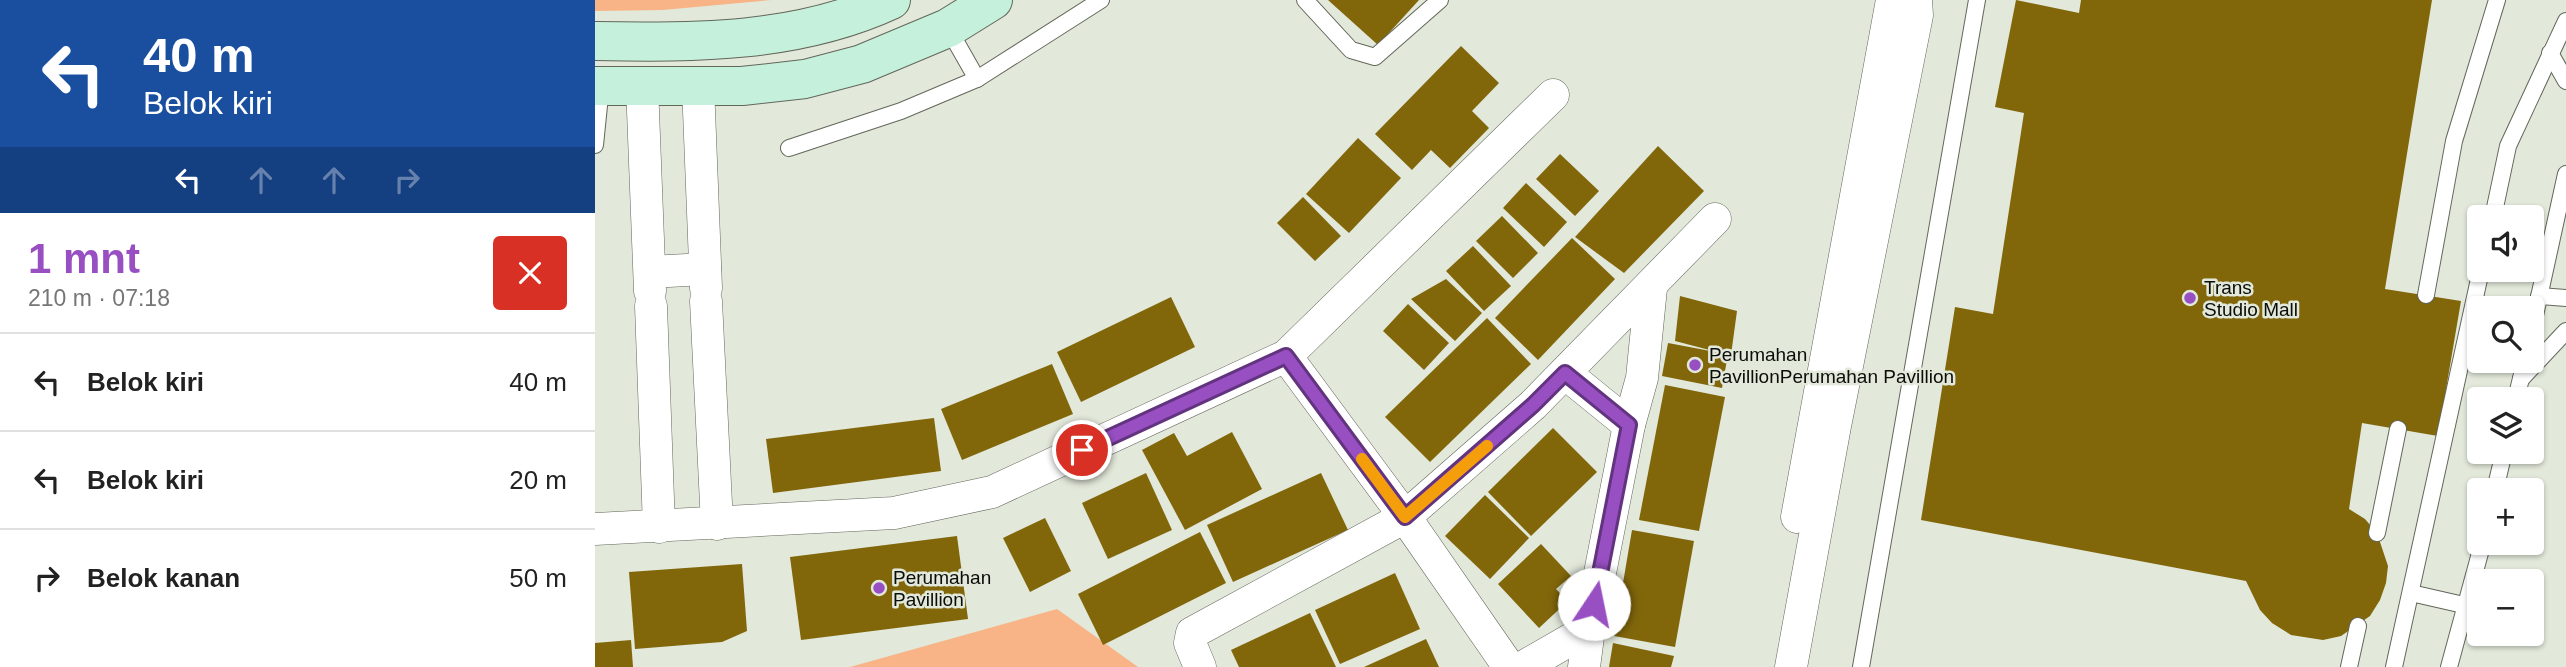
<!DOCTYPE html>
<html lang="id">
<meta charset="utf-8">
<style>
:root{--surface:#fff;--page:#f6f6f6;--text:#222;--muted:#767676;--line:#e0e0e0;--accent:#974fc2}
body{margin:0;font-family:Arial,sans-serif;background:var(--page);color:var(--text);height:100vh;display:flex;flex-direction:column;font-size:26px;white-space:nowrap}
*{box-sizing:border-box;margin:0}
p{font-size:23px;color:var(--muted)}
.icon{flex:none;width:38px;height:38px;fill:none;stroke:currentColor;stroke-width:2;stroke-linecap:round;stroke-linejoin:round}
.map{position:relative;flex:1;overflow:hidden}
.details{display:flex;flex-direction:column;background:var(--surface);width:595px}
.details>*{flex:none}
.banner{background:#1a4fa0;color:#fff;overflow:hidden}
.controls{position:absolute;left:1872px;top:205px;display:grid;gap:14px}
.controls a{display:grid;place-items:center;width:77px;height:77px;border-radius:7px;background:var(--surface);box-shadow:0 2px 5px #0004;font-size:35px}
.pin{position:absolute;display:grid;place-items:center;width:60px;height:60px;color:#fff;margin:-30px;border:4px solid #fff;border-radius:50%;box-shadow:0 2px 7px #0007}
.me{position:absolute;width:77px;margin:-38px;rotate:11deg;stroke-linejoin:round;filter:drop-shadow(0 0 5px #0008)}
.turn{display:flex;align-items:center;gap:24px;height:147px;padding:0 28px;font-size:32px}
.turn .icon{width:91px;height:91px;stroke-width:2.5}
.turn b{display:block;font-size:49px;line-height:60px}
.lanes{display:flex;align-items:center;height:66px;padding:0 28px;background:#0003;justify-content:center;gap:35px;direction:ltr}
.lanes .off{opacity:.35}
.round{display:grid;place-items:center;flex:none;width:74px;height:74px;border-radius:7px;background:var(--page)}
.head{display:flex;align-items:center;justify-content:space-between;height:119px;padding:0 28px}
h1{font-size:42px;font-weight:700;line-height:52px;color:var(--accent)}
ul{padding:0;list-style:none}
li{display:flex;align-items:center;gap:21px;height:98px;padding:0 28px;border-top:2px solid var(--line)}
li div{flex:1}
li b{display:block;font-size:26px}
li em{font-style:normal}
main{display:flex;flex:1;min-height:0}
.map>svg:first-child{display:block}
.green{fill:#f8b486}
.building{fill:#81660a}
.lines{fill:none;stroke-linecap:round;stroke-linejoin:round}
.service-casing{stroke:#62675a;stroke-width:18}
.minor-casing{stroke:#62675a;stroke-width:33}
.secondary-casing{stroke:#62675a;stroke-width:40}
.service{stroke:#fff;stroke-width:16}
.minor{stroke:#fff;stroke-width:32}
.secondary{stroke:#c4f0dc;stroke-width:38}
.route-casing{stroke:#62337e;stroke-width:18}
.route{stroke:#974fc2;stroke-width:12}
.slow{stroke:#f59e0b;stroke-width:12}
.poi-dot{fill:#974fc2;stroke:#e2e8da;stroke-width:2.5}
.labels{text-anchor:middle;stroke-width:5;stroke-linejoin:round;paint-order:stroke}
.poi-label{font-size:19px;fill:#0b0d08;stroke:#e2e8da;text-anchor:start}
</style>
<main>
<section class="details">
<div class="banner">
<div class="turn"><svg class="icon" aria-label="left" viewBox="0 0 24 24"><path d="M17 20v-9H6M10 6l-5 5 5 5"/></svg><div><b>40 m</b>Belok kiri</div></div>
<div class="lanes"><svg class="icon" aria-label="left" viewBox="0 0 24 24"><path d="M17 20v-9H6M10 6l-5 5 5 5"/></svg><svg class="icon off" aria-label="ahead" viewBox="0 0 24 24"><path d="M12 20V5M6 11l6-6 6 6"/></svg><svg class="icon off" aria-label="ahead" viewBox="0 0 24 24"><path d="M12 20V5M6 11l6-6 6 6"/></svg><svg class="icon off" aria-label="right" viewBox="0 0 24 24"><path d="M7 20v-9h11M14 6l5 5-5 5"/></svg></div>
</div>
<div class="head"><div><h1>1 mnt</h1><p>210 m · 07:18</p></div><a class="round" style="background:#d93025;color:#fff"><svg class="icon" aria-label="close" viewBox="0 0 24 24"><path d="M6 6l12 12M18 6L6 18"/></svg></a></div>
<ul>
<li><svg class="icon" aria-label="left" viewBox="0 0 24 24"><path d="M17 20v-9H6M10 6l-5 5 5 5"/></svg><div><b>Belok kiri</b></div><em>40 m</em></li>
<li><svg class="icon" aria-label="left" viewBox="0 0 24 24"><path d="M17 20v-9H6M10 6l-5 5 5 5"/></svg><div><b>Belok kiri</b></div><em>20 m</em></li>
<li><svg class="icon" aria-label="right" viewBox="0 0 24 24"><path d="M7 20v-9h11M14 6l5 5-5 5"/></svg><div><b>Belok kanan</b></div><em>50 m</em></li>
</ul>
</section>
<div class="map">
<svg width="1971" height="667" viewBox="0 0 1971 667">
<rect width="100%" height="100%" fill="#e2e8da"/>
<g class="green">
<path d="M0 0H176L68 10 0 11Z"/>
<path d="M462 609 543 667H255Z"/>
</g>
<g class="building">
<path d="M733 0H824L783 45Z"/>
<path d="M1421 0 1484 13 1486 0H1837L1790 289 1866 301 1843 436 1767 423 1754 509 1770 519 1782 533 1793 566 1791 583 1785 600 1775 616 1746 636 1728 640 1696 635 1677 623 1665 610 1651 581 1326 520 1360 307 1398 314 1429 113 1400 107Z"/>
<path d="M866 46 904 83 877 111 894 128 855 168 836 150 817 170 780 134Z"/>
<path d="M763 138 806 178 754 233 711 194Z"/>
<path d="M1063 146 1109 191 1029 273 980 237Z"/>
<path d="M965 154 1004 191 980 216 941 179Z"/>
<path d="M931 183 972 222 949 247 908 208Z"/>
<path d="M708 197 746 236 720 261 682 223Z"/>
<path d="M907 216 943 253 918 278 881 241Z"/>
<path d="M977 238 1020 279 943 360 900 318Z"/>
<path d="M878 246 916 286 889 311 851 271Z"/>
<path d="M851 279 887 313 860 341 816 299Z"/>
<path d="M1085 296 1142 311 1136 355 1133 354 1127 388 1067 376 1073 343 1126 353 1080 341Z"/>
<path d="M576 297 600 347 486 402 462 352Z"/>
<path d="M813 304 854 343 829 370 788 331Z"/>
<path d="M892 318 936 364 835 462 790 417Z"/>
<path d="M457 364 478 414 367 460 346 409Z"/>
<path d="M1070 385 1130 397 1104 531 1044 520Z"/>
<path d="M339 418 346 471 178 493 171 439Z"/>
<path d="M958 428 1002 472 936 536 893 492Z"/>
<path d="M637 432 667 489 590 530 547 450 579 433 592 456Z"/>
<path d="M551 473 577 530 513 559 487 503Z"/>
<path d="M726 473 753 530 638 582 612 525Z"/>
<path d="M890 495 934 538 895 579 850 536Z"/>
<path d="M450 518 476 571 435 592 408 538Z"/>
<path d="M1037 530 1099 541 1080 647 1019 636Z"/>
<path d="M605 532 631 583 508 645 483 594Z"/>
<path d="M362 536 373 619 206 640 195 557Z"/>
<path d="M946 544 976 576 961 589 973 601 944 628 903 584Z"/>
<path d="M147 564 152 631 127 642 40 649 34 572Z"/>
<path d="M800 573 825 629 745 664 720 610Z"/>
<path d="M715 613 741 667H644L636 650Z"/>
<path d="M831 639 844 667H769Z"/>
<path d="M36 640 38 667H0V643Z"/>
<path d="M1018 643 1079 656 1076 667H1014Z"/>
</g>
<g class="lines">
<defs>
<g id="service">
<path d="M710 0 756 50 780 57 845 0"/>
<path d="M353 28 382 79"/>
<path d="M1955 53 1971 81"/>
<path d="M0 145 6 86"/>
<path d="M194 148 306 111 382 79 506 0"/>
<path d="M1898 217 1913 146 1971 21"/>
<path d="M1831 295 1859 141 1902 0"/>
<path d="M1944 296 1971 298"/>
<path d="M1937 329 1971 174"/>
<path d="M1926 379 1971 331"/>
<path d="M1921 399 1928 370"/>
<path d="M1900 490 1909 452"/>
<path d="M1782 533 1803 429"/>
<path d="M1816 593 1873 606"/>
<path d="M1266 667 1382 0"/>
<path d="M1754 667 1763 626"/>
<path d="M1799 667 1886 270"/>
<path d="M1854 667 1888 542"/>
</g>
<g id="minor">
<path d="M47 85 55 291"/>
<path d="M103 85 111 288"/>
<path d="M55 272 110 269"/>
<path d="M111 301 122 524"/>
<path d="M56 306 64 527"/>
<path d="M691 356 810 517 914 667"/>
<path d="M1034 425 1047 378 1056 288"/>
<path d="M1202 517 1297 0"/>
<path d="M0 529 299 513 397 492 691 356 958 95"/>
<path d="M605 667 595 643 597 633 810 517 938 405 1120 219"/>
<path d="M928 667 994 629 1034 425 970 373"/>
<path d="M989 667 994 629"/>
<path d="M1196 667 1240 426 1322 15 1321 0"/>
</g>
<g id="secondary">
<path d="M0 41C101 43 203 43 296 0"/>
<path d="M0 86H147L210 79 267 64 353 28 398 0"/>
</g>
</defs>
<use href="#service" class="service-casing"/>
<use href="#minor" class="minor-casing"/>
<use href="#secondary" class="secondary-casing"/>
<use href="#service" class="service"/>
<use href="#minor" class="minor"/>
<use href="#secondary" class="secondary"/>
</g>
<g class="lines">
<defs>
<path id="route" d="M487 450 691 356 810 517 938 405 970 373 1034 425 999 604"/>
</defs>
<use href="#route" class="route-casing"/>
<use href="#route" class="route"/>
<path class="slow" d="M767 459 810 517 892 446"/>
</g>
<g class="poi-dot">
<circle cx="1595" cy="298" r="7"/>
<circle cx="1100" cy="365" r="7"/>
<circle cx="284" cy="588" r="7"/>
</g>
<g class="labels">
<g class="poi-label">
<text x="1609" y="294">Trans<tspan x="1609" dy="22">Studio Mall</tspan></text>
<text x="1114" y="361">Perumahan<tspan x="1114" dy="22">PavillionPerumahan Pavillion</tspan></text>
<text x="298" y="584">Perumahan<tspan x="298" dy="22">Pavillion</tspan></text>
</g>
</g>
</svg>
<div class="controls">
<a><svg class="icon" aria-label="sound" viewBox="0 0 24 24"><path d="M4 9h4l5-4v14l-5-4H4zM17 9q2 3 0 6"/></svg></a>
<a><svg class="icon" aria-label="search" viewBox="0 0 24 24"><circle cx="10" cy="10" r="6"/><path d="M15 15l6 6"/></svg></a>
<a><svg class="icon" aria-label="layers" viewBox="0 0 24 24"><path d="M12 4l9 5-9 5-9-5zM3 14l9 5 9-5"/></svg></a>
<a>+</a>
<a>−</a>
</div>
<div class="pin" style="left:487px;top:450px;background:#d93025"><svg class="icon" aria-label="arrive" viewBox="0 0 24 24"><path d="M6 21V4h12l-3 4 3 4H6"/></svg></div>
<svg class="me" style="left:999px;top:604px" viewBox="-20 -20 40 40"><circle r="19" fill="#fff"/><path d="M0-13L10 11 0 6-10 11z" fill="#974fc2"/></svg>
</div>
</main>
